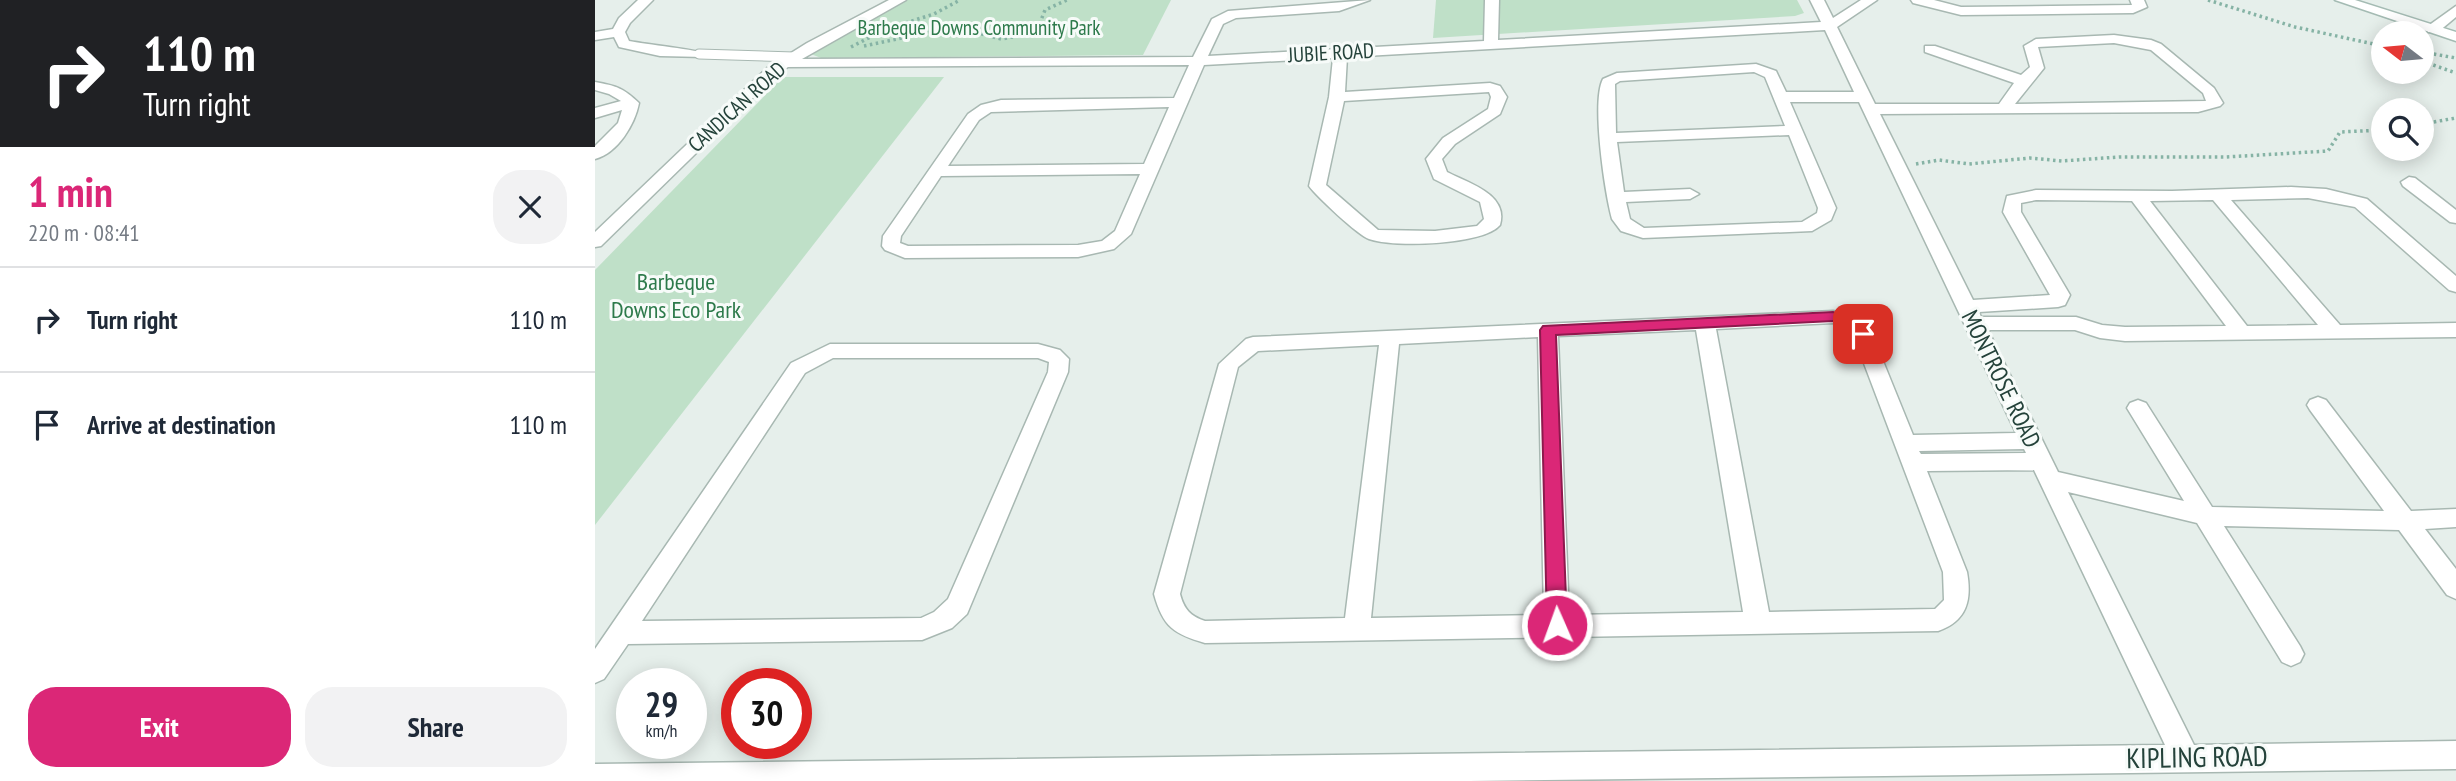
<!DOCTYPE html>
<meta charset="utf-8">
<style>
:root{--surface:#fff;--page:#f2f2f3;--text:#1f2937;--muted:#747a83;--line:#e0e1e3;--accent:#db2777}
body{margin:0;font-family:"PT Sans Narrow",sans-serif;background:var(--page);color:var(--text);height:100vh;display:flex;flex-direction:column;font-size:26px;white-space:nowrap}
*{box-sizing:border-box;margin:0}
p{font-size:23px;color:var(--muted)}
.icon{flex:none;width:38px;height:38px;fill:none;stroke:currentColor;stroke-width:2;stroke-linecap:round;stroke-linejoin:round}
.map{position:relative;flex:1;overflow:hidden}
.side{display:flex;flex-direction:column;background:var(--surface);width:595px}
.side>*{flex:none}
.guide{background:#202124;color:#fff;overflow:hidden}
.needle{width:46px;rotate:286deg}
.fabs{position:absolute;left:1776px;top:21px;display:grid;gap:14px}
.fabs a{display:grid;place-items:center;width:63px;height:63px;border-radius:50%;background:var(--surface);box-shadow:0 4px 18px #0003;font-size:35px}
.speed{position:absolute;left:21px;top:668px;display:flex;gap:14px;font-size:35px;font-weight:700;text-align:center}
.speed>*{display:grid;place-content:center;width:91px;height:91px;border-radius:50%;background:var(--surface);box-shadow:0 4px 18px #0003;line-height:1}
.speed small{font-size:18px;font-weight:400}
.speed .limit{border:10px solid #d22;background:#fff;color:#111}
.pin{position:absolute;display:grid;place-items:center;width:60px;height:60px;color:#fff;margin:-30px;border-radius:14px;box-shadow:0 4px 10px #0006}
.me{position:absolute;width:77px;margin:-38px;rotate:358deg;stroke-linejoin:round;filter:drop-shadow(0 0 5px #0008)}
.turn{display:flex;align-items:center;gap:24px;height:147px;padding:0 28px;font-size:32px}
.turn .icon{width:91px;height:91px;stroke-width:2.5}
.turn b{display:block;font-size:49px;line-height:60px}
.round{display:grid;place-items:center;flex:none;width:74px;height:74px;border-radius:28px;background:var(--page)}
.head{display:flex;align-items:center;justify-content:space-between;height:119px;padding:0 28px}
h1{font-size:42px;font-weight:700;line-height:52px;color:var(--accent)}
.cta{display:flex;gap:14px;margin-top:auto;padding:14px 28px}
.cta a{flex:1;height:80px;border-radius:28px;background:var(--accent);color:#fff;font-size:28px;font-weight:700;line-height:80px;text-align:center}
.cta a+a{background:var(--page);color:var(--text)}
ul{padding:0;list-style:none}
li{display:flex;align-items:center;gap:21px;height:105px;padding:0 28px;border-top:2px solid var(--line)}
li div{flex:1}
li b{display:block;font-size:26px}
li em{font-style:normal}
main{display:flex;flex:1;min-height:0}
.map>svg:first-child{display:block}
.green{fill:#bfe0c8}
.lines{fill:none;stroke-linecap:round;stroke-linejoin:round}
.lane-casing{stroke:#a8b8b2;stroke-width:11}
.street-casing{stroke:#a8b8b2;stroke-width:3}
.secondary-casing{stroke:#a4bbb3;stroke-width:3}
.path{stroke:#86b3a5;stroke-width:3.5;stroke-dasharray:2.5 3.5;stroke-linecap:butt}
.lane{stroke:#fff;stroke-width:9}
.street{fill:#fff;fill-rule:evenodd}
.secondary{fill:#fff;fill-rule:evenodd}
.route{fill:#db2777;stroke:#8e194d;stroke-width:2}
.labels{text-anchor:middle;stroke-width:6;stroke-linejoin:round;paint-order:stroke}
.far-park-label{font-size:21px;fill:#2d7a4b;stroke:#f7fbf9}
.far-street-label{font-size:21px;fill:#24423a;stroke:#f7fbf9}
.park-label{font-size:24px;fill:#2d7a4b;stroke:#f7fbf9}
.street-label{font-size:24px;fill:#24423a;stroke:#f7fbf9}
.near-street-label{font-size:28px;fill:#24423a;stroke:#f7fbf9}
</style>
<main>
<section class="side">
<div class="guide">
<div class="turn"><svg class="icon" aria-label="right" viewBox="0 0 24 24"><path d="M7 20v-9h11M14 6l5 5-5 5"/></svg><div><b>110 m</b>Turn right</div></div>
</div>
<div class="head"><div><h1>1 min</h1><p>220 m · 08:41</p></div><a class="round"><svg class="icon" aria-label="close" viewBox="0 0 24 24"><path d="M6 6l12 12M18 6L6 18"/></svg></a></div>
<ul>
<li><svg class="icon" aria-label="right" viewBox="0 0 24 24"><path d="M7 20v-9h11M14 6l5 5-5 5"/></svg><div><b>Turn right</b></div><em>110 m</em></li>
<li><svg class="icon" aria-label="arrive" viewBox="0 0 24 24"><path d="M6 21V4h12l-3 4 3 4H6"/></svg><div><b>Arrive at destination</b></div><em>110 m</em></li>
</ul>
<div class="cta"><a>Exit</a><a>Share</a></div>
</section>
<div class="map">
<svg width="1861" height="781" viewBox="0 0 1861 781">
<rect width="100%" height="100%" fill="#e6efeb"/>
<g class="green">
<path d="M312 0H576L548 55 226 58 216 54 223 46Z"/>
<path d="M841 0H1202L1209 13 1200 16 838 38Z"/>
<path d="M188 77H349L0 525V270Z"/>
</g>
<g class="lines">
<defs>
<path id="lane" d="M104 54 199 57"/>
<g id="street">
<path d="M43 0H58L35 23 30 32 34 41C48 44 106 50 111 54L109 57 65 56 24 47 19 37 0 40V32L18 29 24 18Z"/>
<path d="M294 0H311L207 59 598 57 617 19 633 11 775 0 744 11 641 18 628 24 613 56 889 41 890 0H904L903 40 1226 22 1215 0H1229L1238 18 1266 0H1282L1242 27 1280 104H1404L1419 83 1330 52V46H1340L1426 75 1435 67 1429 46 1441 39 1519 35 1556 40 1566 44 1619 88 1628 103 1625 106 1603 112 1285 114 1378 300 1455 295 1408 212 1412 196 1441 190 1577 191 1696 187 1731 189 1772 199 1861 276V292L1854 290 1760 207 1713 198 1636 200 1745 325 1861 323V337L1530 341 1505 338 1480 330H1393L1463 472 1589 501 1532 408 1535 403 1543 400 1551 403 1617 507 1789 511 1715 410 1712 405 1715 400 1723 397 1731 400 1816 511 1861 509V527L1830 529 1861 569V599L1852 595 1804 530 1629 526 1705 646 1709 654 1705 662 1696 666 1687 662 1602 523 1473 492 1599 745 1861 741V769L874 781H0V764L1570 745 1439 470 1332 471 1372 572C1377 600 1372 621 1343 631L610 643C579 634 568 627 559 594L624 364 651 339 658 337 1238 311 1259 315 1275 329 1318 435 1421 433 1264 102H1195L1241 208 1236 220 1217 231 1048 238 1026 231 1017 219C1010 193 996 102 1008 79L1022 73 1161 64 1181 71 1191 92H1259L1230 30 752 57 750 92 895 83 905 86 912 97 905 114 860 144 847 159 852 172C873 183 914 194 905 225 889 245 798 248 774 239 764 236 721 196 714 186L734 97 738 58 609 65 536 234 519 249 483 257 310 258 290 250 287 246 288 236 373 114 386 105 406 100 579 98 594 65 193 67 182 74 6 246 0 247V232L172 68 212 43ZM1519 43 1556 50 1608 93 1611 101 1420 104 1449 68 1443 47ZM1159 72 1170 77 1190 126 1021 133 1020 84 1025 81ZM894 92 896 97 893 109 848 138 831 159 839 179 885 202 889 219 882 226 840 231 783 230 731 185 749 101ZM574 107 549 164 353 166 384 120 396 112ZM1194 135 1223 208 1222 213 1207 222 1049 228 1035 219 1031 202 1095 199 1104 194 1095 189 1029 192 1022 142ZM545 174 520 231 507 241 483 245 313 246 305 243 306 236 346 176ZM1441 200 1537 201 1631 326 1530 327 1507 325 1481 317H1386L1384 312 1463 307 1470 305 1475 295 1426 212V203ZM1618 200 1723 325 1652 326 1555 201ZM1238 323 1246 325 1259 337 1348 572 1349 600 1340 609 1174 612 1121 329ZM1101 330 1148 612 974 615 963 336ZM943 337 949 615 776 618 804 344ZM784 345 750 618 610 621C595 616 589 609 585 594L643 367 663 351ZM1429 449 1431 453 1326 454 1324 451Z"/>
<path d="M1316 0H1339L1366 7 1537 5 1535 0H1549L1552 7 1538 13 1366 15 1318 3Z"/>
<path d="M1861 6V17L1843 32H1833V26Z"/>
<path d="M0 82C22 86 28 88 44 103 40 124 23 153 0 159V146L23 123 27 110 0 118V108L26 101 14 94 0 90Z"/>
<path d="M1814 177 1820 178 1861 210V223L1855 222 1808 186 1806 182Z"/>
<path d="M235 344H443L465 350 474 359 473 372 372 614 357 628 327 640 33 644 9 679 0 683V649L196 363ZM238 358H443L454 362 453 372 353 599 339 612 326 618 47 621 210 373Z"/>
</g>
<path id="secondary" d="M1740 0H1760L1861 32V41Z"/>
</defs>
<use href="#lane" class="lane-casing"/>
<use href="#street" class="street-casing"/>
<use href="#secondary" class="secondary-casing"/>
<g class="path">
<path d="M1613 0 1700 27 1788 46"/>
<path d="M269 46 360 27 406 39 441 33 450 10 472 0"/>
<path d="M256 47 291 29 339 14 365 0"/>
<path d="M1827 52 1861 58"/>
<path d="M1827 61 1861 73"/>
<path d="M1827 124 1861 118"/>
<path d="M1321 164 1344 160 1374 164 1435 158 1467 161 1524 157H1631L1733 151 1745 132 1788 130"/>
</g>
<use href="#lane" class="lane"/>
<use href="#street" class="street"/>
<use href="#secondary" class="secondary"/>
</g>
<path class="route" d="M1238 312C1254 316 1265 321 1276 334L1274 338C1260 341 1251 325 1238 321L961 335 972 625 969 631 962 634 955 631 952 625 945 330 948 326Z"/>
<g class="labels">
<g class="far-park-label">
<text x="384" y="35">Barbeque Downs Community Park</text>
</g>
<g class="far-street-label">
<text transform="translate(736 53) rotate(-3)" y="7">JUBIE ROAD</text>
<text transform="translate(142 107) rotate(-42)" y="7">CANDICAN ROAD</text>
</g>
<g class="park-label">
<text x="81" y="290">Barbeque<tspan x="81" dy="28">Downs Eco Park</tspan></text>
</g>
<g class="street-label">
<text transform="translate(1406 379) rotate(64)" y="8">MONTROSE ROAD</text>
</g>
<g class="near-street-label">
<text transform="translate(1602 757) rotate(-1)" y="10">KIPLING ROAD</text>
</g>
</g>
</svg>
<div class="fabs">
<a><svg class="needle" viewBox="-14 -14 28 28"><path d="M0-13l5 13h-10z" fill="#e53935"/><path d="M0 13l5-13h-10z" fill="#747a83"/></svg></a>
<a><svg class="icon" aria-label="search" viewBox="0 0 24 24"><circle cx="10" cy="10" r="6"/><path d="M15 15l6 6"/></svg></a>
</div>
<div class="speed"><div>29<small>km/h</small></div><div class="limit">30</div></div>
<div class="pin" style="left:1268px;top:334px;background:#d93025"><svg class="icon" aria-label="arrive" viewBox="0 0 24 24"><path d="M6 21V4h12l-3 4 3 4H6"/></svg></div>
<svg class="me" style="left:962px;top:625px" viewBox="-20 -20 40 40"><circle r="17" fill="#db2777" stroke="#fff" stroke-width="3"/><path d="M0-11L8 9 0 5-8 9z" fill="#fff"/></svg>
</div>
</main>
